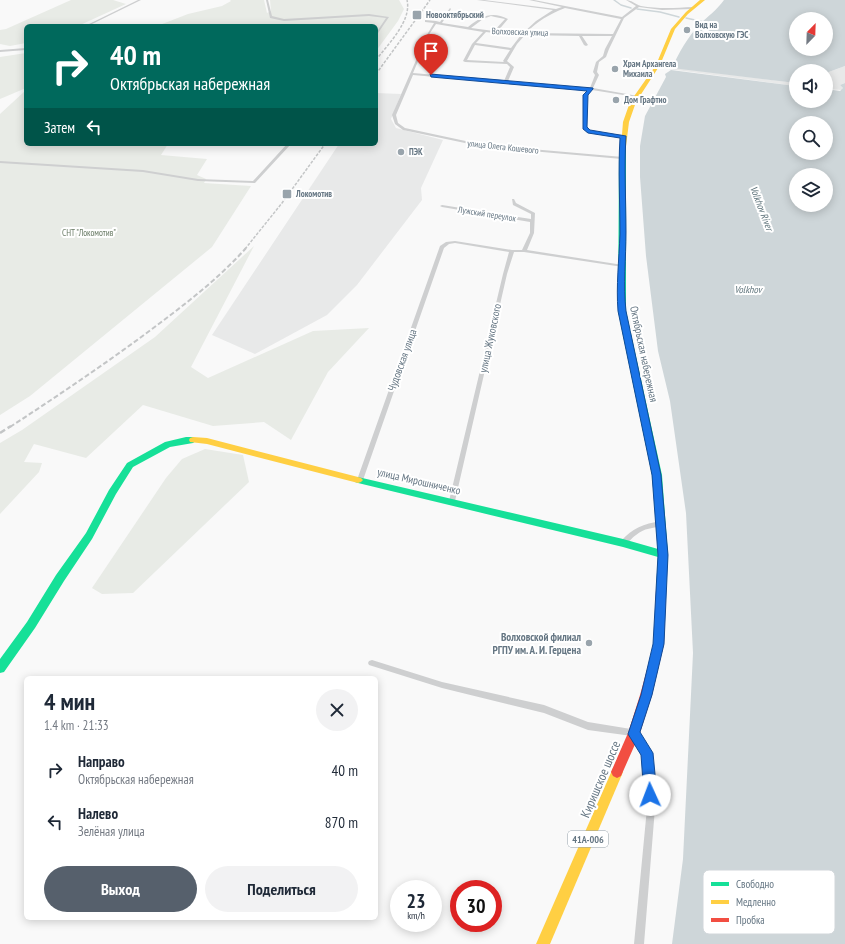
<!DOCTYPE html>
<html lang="ru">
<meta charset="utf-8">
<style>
:root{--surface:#fff;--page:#f2f2f3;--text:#1f2937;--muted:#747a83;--accent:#56606c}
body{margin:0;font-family:"PT Sans Narrow",sans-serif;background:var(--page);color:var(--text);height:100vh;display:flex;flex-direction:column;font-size:15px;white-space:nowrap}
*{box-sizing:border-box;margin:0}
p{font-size:13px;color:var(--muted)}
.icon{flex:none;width:22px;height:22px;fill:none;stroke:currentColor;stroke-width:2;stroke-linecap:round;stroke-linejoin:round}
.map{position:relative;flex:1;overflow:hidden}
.sheet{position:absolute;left:24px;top:676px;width:354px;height:244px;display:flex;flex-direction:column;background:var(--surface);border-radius:6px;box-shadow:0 2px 10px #0003}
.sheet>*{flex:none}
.guide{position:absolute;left:24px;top:24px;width:354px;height:122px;border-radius:6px;box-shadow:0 2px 10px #0003;background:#00695c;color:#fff;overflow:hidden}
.needle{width:26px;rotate:23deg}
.controls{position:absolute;left:789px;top:12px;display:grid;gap:8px}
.controls a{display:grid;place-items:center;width:44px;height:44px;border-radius:50%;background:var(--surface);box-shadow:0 2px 10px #0003;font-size:20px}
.speed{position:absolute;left:390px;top:880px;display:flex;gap:8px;font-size:20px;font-weight:700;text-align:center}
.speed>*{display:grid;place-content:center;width:52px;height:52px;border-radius:50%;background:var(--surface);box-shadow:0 2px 10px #0003;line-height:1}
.speed small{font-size:10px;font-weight:400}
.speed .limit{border:6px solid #d22;background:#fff;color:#111}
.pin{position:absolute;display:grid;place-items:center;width:34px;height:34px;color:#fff;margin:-41px -17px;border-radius:50% 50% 50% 0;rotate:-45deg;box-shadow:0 0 4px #0007}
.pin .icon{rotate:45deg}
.me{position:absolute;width:44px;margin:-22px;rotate:358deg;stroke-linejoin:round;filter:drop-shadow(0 0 3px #0008)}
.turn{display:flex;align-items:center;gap:14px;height:84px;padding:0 20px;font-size:18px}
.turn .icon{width:52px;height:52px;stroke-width:2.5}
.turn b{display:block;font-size:28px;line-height:34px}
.then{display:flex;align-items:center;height:38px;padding:0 20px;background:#0003;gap:8px;font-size:15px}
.round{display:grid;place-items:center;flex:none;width:42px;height:42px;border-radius:21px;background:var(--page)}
.summary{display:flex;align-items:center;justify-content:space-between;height:68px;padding:0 20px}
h1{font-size:24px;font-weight:700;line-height:30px}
.primary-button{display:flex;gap:8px;margin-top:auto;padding:8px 20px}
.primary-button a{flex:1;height:46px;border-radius:24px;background:var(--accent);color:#fff;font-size:16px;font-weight:700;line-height:46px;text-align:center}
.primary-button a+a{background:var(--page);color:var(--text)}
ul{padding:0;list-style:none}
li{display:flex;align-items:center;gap:12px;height:52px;padding:0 20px}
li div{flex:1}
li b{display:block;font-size:15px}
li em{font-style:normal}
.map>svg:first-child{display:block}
.built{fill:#e8e9e9}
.green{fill:#e8ebe6}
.water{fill:#ced6d9;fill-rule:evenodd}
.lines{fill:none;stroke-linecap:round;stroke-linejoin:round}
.stream{stroke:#ced6d9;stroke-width:1.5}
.street{fill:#cecfd0;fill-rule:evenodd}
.fast{fill:#16e098;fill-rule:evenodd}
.slow{fill:#ffcf43;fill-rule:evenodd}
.jam{fill:#f24e42;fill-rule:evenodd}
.rail-far2{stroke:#c3c5c6;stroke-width:1.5;stroke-dasharray:3 1.5;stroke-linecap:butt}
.rail-far1{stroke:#c3c5c6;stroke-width:2;stroke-dasharray:5 2.5;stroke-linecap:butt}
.rail{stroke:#c3c5c6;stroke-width:2.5;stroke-dasharray:6 3;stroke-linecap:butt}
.route{fill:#1a73e8;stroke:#114b97}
.poi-dot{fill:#99a4ac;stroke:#fff;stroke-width:1.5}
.labels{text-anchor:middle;stroke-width:4;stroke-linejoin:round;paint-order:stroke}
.far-poi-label{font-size:9px;font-weight:bold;fill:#657683;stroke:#fff;text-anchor:start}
.far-street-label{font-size:9px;fill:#657683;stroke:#fff}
.far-park-label{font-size:9px;fill:#687a64;stroke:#fff}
.far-water-label{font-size:10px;font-style:italic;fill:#60757c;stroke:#fff}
.shield{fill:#fff;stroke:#939fa8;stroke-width:1}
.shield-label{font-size:10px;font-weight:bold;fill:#657683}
.street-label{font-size:11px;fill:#657683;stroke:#fff}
.poi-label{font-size:11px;font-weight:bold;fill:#657683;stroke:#fff;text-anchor:end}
.near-street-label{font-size:13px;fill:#657683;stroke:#fff}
.key{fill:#fff;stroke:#d1d6da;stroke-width:1}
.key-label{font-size:11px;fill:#657683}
</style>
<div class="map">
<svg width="845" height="944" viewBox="0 0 845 944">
<rect width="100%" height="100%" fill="#f9f9f9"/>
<g class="built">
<path d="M662 66 796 83V86L661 68Z"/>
<path d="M845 66V83L840 85 843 88 842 90 826 89V73Z"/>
<path d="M376 93 401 94 391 119 396 128 443 140 421 188 422 200 357 285 327 315 255 354 212 335 339 144H376Z"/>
</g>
<g class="green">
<path d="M71 0H113L126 4 78 26H26V43L10 46 0 44V30L6 29Z"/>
<path d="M230 0H264L267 13 271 11 270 0H399L404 9 398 21 376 51V26H157L188 14 222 6 231 1Z"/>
<path d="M26 53V88L0 99V57Z"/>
<path d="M25 91 26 144H168L161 155 207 159 197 175 206 179 204 183 251 186 212 247 30 396 0 415V114Z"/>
<path d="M254 246 191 367 208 378 313 331 369 328 328 372 291 440 264 422 213 426 143 405 86 458 34 444 24 462 42 463 39 472 0 514V443L22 430 155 337Z"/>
<path d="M205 449 243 455 249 482 133 593 102 594 92 588 166 478 182 459Z"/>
</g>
<g class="water">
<path d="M724 0H845V66L826 73V71H796V83L672 68C679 52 688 37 699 25 708 16 717 10 724 0ZM796 19H826V49H796Z"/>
<path d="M671 70 796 86V101H826V89L840 91 843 88 840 85 845 83V944H672L683 859 693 653 686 513 670 401 658 351 646 256 640 177V146L645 116 666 77 665 74ZM796 123H826V153H796ZM796 175H826V205H796Z"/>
</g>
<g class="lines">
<g class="stream">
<path d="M614 0 621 5 631 8"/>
<path d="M637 9 660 12 679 17"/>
<path d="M686 18 704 22"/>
</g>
<g class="street">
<path d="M138 0H141L88 26H85Z"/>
<path d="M266 0H268L272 16 284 19 369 14 389 17 376 36V33L386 18 369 16 284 21 270 18Z"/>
<path d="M477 0H484L556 9 562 7 529 0H534L622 17 636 6 626 0C631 0 635 4 641 6 658 9 675 8 693 7L694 8 693 9 662 10 639 7 624 18 609 49 606 57 599 62 597 72 599 75 593 88 638 96 636 97 592 90 587 95V128L589 131 623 135H624V137L587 133 583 128V95L588 90 507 83 505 84 503 83 413 75 396 115 398 123 405 128 484 145 623 157 624 158 622 159 484 147 403 130 395 124 392 115 428 33 434 23 425 22V20L436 21 440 22 450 8 451 9 442 23 468 27C482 16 492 11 508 19L497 32 523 33 536 21 553 10ZM565 8 621 19 613 34 526 33C537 21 550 14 565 8ZM491 16 495 17 505 19 494 31 471 28 483 19ZM436 24 483 32 472 44 463 61 465 62 507 64 510 67 504 81 413 73 430 33ZM486 32 510 35H521L511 48 476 43ZM525 35 579 36 584 45 586 46 588 45 582 36H612L605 49 603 56 596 62 593 72 595 75 590 88 508 81 514 67 507 61 517 44ZM475 45 510 50 503 61 504 62 467 60Z"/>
<path d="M26 48V50L0 52V50Z"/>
<path d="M287 144H291L255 183H254L198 181 143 172 0 163V161L143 170 198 179 253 181Z"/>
<path d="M512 199H514L516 203 535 213 534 233 527 250 623 265 625 266 623 267 524 252H514L507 274 455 501 454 503H450L449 501 503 274 509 252 455 243 449 244 444 248 363 480 362 482H358L357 480 440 246 446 242 455 241 512 250H522L530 233V222L442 207 440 206 442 205 531 219V214L513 205Z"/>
<path d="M661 521 663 522 664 524 663 526C653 528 644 528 636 535 631 538 627 546 621 545L620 543 621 541C633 528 643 524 661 521Z"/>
<path d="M372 660 442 682 544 705 588 722 637 730 651 753 655 808 644 944H634L647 808 643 754 632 736 588 730 544 713 442 688 369 665 368 663 369 661Z"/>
</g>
<g class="fast">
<path d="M623 144 626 146V311L662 475 668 555 666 589 665 592 661 593 657 592 656 589 658 557 623 547 358 483 355 482 353 480 355 478 358 477 623 539 658 549 652 475 618 311 619 158 620 146Z"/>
<path d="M186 437H193L197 440 193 443 170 447 133 467 116 494 92 539 64 581 35 628 4 672 0 673V659L27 622 56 575 86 533 109 490 127 463 165 442Z"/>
</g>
<g class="slow">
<path d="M700 0H705L688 14 675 29 660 65 636 102 629 122 626 146 621 147 623 122 630 102 656 65 671 29 686 12Z"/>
<path d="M193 437 207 438 358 477 361 478 363 480 361 482 358 483 207 444 190 442 189 440 190 438Z"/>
<path d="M617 766 621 768 623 772 550 944H536L613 768Z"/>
</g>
<path class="jam" d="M661 585 665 586 666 589 664 644 652 695 640 733 621 776 617 778 613 776 611 772 628 733 640 695 654 644 656 589 657 586Z"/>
<g class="rail-far2">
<path d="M376 60C388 44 412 21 407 0"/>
<path d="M376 74 430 0"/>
<path d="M245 249 282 203 325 144"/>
</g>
<path class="rail-far1" d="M10 427C62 393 114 358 164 320 193 298 222 275 246 248"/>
<path class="rail" d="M0 433 11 426"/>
</g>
<path class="route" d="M430 74 593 88V89L588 95 587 127 590 130 626 136C624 168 626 200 626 232 626 258 623 285 626 311L661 475 668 555 664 644 652 695 640 732 653 753 657 795 655 800 650 802 646 800 644 795 641 755 628 734 641 695 653 644 658 555 652 475 618 311C616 286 619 260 620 234 620 202 618 170 620 138L588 133 583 129V95L587 91 431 77Z"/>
<g class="poi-dot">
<rect x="412" y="10" width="10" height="10" rx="2"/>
<circle cx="687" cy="30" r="4"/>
<circle cx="615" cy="69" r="4"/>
<circle cx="616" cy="100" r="4"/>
<circle cx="401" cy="152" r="4"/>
<rect x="282" y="189" width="10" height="10" rx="2"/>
<circle cx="589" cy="643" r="4"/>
</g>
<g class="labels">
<g class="far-poi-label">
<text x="426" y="18">Новооктябрьский</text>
<text x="695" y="28">Вид на<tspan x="695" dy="10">Волховскую ГЭС</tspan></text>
<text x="623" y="67">Храм Архангела<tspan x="623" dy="10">Михаила</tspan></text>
<text x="624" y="103">Дом Графтио</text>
<text x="409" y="155">ПЭК</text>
<text x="296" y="197">Локомотив</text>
</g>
<g class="far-street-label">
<text transform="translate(520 32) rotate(2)" y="3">Волховская улица</text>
<text transform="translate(503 147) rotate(6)" y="3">улица Олега Кошевого</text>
<text transform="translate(487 214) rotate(9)" y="3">Лужский переулок</text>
</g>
<g class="far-park-label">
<text x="89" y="236">СНТ "Локомотив"</text>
</g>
<g class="far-water-label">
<text transform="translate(762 208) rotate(69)" y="4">Volkhov River</text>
<text x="748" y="293">Volkhov</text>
</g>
<rect class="shield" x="568" y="831" width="40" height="16" rx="3"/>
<g class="shield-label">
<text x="588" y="843">41А-006</text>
</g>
<g class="street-label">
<text transform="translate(490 338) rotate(-78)" y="4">улица Жуковского</text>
<text transform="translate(644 354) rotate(78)" y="4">Октябрьская набережная</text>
<text transform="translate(402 360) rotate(-70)" y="4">Чудовская улица</text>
<text transform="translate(419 481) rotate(13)" y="4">улица Мирошниченко</text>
</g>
<g class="poi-label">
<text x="581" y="641">Волховской филиал<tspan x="581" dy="13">РГПУ им. А. И. Герцена</tspan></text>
</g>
<g class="near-street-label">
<text transform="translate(600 779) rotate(-67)" y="5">Киришское шоссе</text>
</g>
</g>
<rect x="703" y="870" width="132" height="64" rx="6" class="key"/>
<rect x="711" y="882" width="18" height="4" fill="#16e098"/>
<rect x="711" y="900" width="18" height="4" fill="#ffcf43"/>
<rect x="711" y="918" width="18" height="4" fill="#f24e42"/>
<g class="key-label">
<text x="736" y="888">Свободно</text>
<text x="736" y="906">Медленно</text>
<text x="736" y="924">Пробка</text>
</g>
</svg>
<div class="controls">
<a><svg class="needle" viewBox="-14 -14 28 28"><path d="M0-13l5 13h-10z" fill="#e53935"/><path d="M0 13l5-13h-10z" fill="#747a83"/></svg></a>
<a><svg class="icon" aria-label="sound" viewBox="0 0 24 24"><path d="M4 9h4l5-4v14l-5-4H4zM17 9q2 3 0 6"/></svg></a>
<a><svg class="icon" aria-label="search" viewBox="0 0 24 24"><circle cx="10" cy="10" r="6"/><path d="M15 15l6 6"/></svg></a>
<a><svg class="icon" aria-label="layers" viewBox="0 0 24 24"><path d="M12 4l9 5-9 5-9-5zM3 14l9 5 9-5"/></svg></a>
</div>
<div class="speed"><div>23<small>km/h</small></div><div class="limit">30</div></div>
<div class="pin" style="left:431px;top:75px;background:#d93025"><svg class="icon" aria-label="arrive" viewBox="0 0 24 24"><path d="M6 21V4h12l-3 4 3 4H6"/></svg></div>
<svg class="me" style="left:650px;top:795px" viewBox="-20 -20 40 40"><circle r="19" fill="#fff"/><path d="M0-13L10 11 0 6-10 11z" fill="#1a73e8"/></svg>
<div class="guide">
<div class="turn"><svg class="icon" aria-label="right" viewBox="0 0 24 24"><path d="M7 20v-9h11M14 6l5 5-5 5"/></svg><div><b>40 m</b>Октябрьская набережная</div></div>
<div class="then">Затем<svg class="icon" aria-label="left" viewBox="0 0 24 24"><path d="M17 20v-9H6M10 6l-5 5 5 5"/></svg></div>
</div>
<section class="sheet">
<div class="summary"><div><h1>4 мин</h1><p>1.4 km · 21:33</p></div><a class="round"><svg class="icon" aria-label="close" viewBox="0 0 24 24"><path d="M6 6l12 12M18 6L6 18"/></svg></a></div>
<ul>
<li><svg class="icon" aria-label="right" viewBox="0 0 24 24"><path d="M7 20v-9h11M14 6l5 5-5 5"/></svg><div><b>Направо</b><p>Октябрьская набережная</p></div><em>40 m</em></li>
<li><svg class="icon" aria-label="left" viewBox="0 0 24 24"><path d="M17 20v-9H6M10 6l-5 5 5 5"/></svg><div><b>Налево</b><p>Зелёная улица</p></div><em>870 m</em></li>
</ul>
<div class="primary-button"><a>Выход</a><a>Поделиться</a></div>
</section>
</div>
